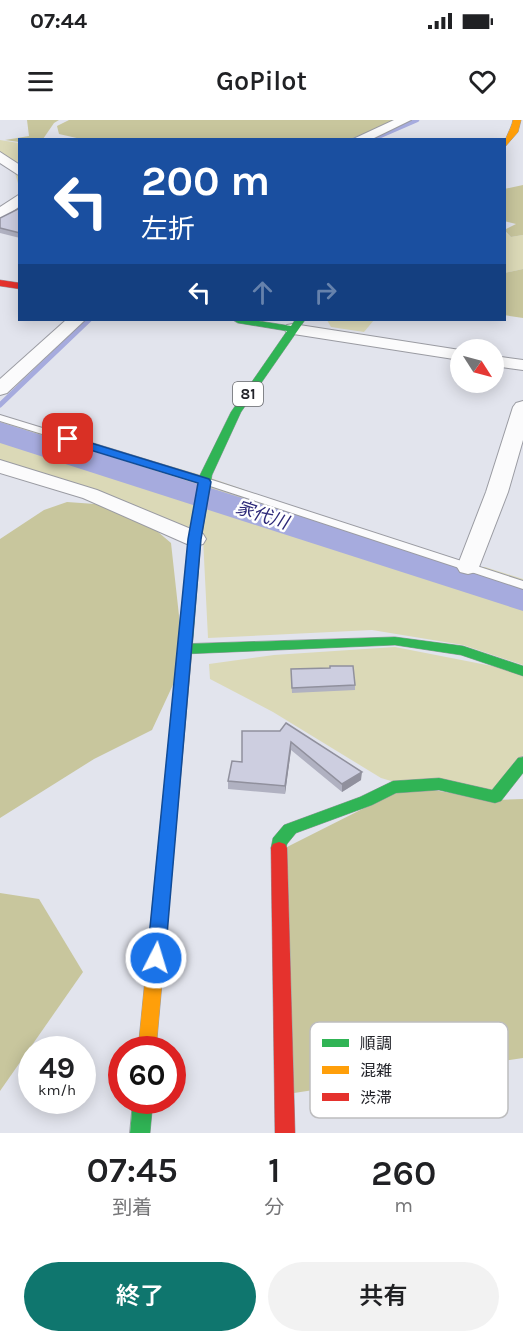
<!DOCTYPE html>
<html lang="ja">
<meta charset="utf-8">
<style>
:root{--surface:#fff;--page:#f2f2f2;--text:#202124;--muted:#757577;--accent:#0f766e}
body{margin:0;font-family:Karla,"Noto Sans JP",sans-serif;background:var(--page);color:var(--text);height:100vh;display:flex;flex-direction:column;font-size:22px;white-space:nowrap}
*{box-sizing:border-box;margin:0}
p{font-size:20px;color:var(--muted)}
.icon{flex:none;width:33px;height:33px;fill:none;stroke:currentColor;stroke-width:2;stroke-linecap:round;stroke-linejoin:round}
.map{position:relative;height:1013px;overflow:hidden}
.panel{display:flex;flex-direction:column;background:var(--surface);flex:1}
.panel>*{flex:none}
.banner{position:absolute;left:18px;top:18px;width:488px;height:183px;border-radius:0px;box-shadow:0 3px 15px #0003;background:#1a4fa0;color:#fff;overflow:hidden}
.needle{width:39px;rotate:126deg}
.controls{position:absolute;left:450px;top:219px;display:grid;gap:12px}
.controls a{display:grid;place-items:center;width:54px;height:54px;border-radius:50%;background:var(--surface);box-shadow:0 3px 15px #0003;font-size:30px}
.speed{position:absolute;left:18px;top:916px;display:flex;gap:12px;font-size:30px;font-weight:700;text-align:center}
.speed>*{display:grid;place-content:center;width:78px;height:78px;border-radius:50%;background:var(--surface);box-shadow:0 3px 15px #0003;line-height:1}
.speed small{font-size:15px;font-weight:400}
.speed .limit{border:9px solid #d22;background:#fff;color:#111}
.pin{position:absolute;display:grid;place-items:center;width:51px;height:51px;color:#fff;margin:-26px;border-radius:12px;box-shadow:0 3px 9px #0006}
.me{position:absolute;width:66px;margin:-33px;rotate:5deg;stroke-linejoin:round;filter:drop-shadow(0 0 4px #0008)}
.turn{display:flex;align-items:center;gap:21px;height:126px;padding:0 24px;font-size:27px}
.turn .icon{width:78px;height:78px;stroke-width:2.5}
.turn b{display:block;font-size:42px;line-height:51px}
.lanes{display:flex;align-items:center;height:57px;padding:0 24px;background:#0003;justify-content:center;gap:30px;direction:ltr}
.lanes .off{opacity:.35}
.eta{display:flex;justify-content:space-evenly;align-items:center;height:102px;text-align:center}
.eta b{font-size:36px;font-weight:600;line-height:42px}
.action{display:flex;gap:12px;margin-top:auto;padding:12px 24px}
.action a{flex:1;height:69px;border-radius:36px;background:var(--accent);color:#fff;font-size:24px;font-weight:600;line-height:69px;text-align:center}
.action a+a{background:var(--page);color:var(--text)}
.status{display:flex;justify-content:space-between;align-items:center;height:42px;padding:0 30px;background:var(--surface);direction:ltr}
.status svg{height:16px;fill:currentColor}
header{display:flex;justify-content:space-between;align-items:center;height:78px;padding:0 24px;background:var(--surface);font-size:27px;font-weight:600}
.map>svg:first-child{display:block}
.green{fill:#dbd9b7}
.forest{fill:#c8c69d}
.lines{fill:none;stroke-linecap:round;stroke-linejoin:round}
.stream-far1{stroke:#a6abde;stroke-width:4.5}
.stream{stroke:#a6abde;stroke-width:5}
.river{fill:#a6abde;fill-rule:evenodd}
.lane-casing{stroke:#9a9ba2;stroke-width:2}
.street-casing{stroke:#9a9ba2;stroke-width:2}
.fast-casing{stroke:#9a9ba2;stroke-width:1}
.slow-casing{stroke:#9a9ba2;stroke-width:1}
.jam-casing{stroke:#9a9ba2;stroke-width:1}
.lane{fill:#fbfbfc;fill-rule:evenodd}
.street{fill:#fbfbfc;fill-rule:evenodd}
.fast{fill:#30b455;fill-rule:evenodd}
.slow{fill:#ff9f0a;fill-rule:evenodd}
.jam{fill:#e5322d;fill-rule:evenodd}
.wall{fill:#b0b1c1}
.shaded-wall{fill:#90909d}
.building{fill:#cdcee0;stroke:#90909d;stroke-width:1.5}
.route{fill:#1a73e8;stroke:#114b97;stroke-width:1.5}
.labels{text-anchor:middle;stroke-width:5;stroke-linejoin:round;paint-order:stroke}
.shield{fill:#fff;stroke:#646569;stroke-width:1.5}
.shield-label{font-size:15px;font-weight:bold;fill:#222329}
.water-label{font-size:18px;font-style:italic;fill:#2d2979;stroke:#fff}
.key{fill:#fff;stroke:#bdbdbf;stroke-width:1.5}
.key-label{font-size:16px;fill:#222329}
</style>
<div class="status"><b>07:44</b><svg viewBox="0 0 49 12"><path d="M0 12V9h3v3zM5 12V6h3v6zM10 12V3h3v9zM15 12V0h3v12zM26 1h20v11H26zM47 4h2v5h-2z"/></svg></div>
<header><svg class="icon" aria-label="menu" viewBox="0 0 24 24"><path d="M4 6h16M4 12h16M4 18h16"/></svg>GoPilot<svg class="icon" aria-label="heart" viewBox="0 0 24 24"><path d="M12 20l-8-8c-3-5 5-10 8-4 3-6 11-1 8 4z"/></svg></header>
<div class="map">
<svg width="523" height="1013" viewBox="0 0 523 1013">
<rect width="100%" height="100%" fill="#e2e4ed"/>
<g class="green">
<path d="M0 20 19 23V67L11 39 0 36Z"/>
<path d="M504 111 511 117 523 115V149L504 153Z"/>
<path d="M327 200H374L364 212 331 207Z"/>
<path d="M0 297 205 356 468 447H485L523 459V545L463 525 372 510 208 518 203 418 0 348Z"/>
<path d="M395 527 523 552V635L495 677 408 666 381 658 273 592 210 559 209 544 274 535Z"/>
</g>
<g class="forest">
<path d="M27 0H59L54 3 43 19 20 20 19 22 5 20 29 16Z"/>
<path d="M69 0H399L348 20 81 19 59 14 57 6Z"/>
<path d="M523 65V115L511 117 504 110 516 104 504 101V69Z"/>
<path d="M523 149V198L504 195V153Z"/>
<path d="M67 382 95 384 137 394 171 423 184 541 152 610 94 639 0 698V419L44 390Z"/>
<path d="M408 666 495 680 523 679V938L294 973 287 727Z"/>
<path d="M0 773 39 779 83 852 0 971Z"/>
</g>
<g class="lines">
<path class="stream-far1" d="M371 20 417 0"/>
<path class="stream" d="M0 285 89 200"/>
<path class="river" d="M0 302 523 466V491L0 323Z"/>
<defs>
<path id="lane" d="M0 295 209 359 523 461V469L201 363 0 301Z"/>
<g id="street">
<path d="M394 0H411L370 20H351Z"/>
<path d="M0 32 20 45V56L0 43Z"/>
<path d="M20 74V86L5 97 0 99V87Z"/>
<path d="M66 200H85L7 273 0 275V259Z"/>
<path d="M293 204 460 230V240L287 213 284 209 287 205Z"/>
<path d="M494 236 523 240V250L494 246Z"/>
<path d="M523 281V320L508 372 479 447 476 452 468 454 460 452 457 447 486 372 513 287 516 283Z"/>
<path d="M0 340 97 370 203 414 206 419 203 424 195 426 187 424 83 378 0 353Z"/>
</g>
<g id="fast">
<path d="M233 200H253L291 206 295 200H305L241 292 212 355 201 419 193 518 186 522 179 518 189 419 200 355 231 292 287 211 238 203Z"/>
<path d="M395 517 463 526 523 546V556L461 535 395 525 184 534 177 529 184 524Z"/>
<path d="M523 637V653L501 681 495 683 439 670 396 673 372 685 296 713 287 724 285 732 279 734 273 732 271 728 273 718 284 705 360 677 393 661 439 658 492 670 518 638Z"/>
<path d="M133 981H153L150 1013H130Z"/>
</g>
<g id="slow">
<path d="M513 0H521L518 12 504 28C504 18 511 10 513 0Z"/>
<path d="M186 514 193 518 156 930H138L179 518Z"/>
</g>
<g id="jam">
<path d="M0 160 20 163V169L0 166Z"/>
<path d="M279 722 285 724 287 728 295 1013H275L271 728 273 724Z"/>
</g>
</defs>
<use href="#lane" class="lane-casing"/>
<use href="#street" class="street-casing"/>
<use href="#fast" class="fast-casing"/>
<use href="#slow" class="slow-casing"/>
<use href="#jam" class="jam-casing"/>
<use href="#lane" class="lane"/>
<use href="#street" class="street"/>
<use href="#fast" class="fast"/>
<use href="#slow" class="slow"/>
<use href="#jam" class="jam"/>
</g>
<g class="wall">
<path d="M20 88V118L0 113V98Z"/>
<path d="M330 548 355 565V570L292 573 291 554Z"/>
<path d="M280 611 361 660 342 672 291 630 285 674 228 669V661L242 642Z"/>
</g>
<g class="shaded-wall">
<path d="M291 622V630L285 674V666Z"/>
<path d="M362 652 361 660 342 672V664Z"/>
</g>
<g class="building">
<path d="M20 88V113L0 108V98Z"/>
<path d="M330 546H353L355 565 292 568 291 549 330 548Z"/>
<path d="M286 603 362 652 342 664 291 622 285 666 228 661 232 641 242 642V611H280Z"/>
</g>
<path class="route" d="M68 316 209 359 211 362 201 419 165 838 162 844 156 846 150 844 147 838 188 419 198 363 64 322V317Z"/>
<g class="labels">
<rect class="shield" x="233" y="262" width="30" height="24" rx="4.5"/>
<g class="shield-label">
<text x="248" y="279">81</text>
</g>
<g class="water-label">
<text transform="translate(262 395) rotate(18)" y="6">家代川</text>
</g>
</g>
<rect x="310" y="902" width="198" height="96" rx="9" class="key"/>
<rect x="322" y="919" width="27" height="8" fill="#30b455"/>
<rect x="322" y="946" width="27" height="8" fill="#ff9f0a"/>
<rect x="322" y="973" width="27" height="8" fill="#e5322d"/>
<g class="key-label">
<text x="360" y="929">順調</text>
<text x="360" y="956">混雑</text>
<text x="360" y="983">渋滞</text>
</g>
</svg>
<div class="controls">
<a><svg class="needle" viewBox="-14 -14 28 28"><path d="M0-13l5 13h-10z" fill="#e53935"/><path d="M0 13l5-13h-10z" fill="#757577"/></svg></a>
</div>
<div class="speed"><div>49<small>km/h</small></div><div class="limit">60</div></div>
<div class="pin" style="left:68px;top:319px;background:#d93025"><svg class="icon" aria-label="arrive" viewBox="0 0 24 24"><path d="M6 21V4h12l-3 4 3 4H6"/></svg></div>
<svg class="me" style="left:156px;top:838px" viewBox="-20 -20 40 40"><circle r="17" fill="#1a73e8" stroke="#fff" stroke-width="3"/><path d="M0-11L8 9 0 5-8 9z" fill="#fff"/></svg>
<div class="banner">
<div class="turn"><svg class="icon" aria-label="left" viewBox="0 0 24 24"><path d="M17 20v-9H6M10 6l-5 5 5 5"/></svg><div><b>200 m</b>左折</div></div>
<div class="lanes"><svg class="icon" aria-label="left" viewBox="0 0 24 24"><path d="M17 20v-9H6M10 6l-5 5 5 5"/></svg><svg class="icon off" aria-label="ahead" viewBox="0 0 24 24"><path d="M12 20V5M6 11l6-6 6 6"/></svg><svg class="icon off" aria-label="right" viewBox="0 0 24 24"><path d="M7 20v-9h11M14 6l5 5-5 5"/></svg></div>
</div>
</div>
<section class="panel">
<div class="eta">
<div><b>07:45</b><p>到着</p></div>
<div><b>1</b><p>分</p></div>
<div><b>260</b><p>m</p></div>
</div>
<div class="action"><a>終了</a><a>共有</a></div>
</section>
